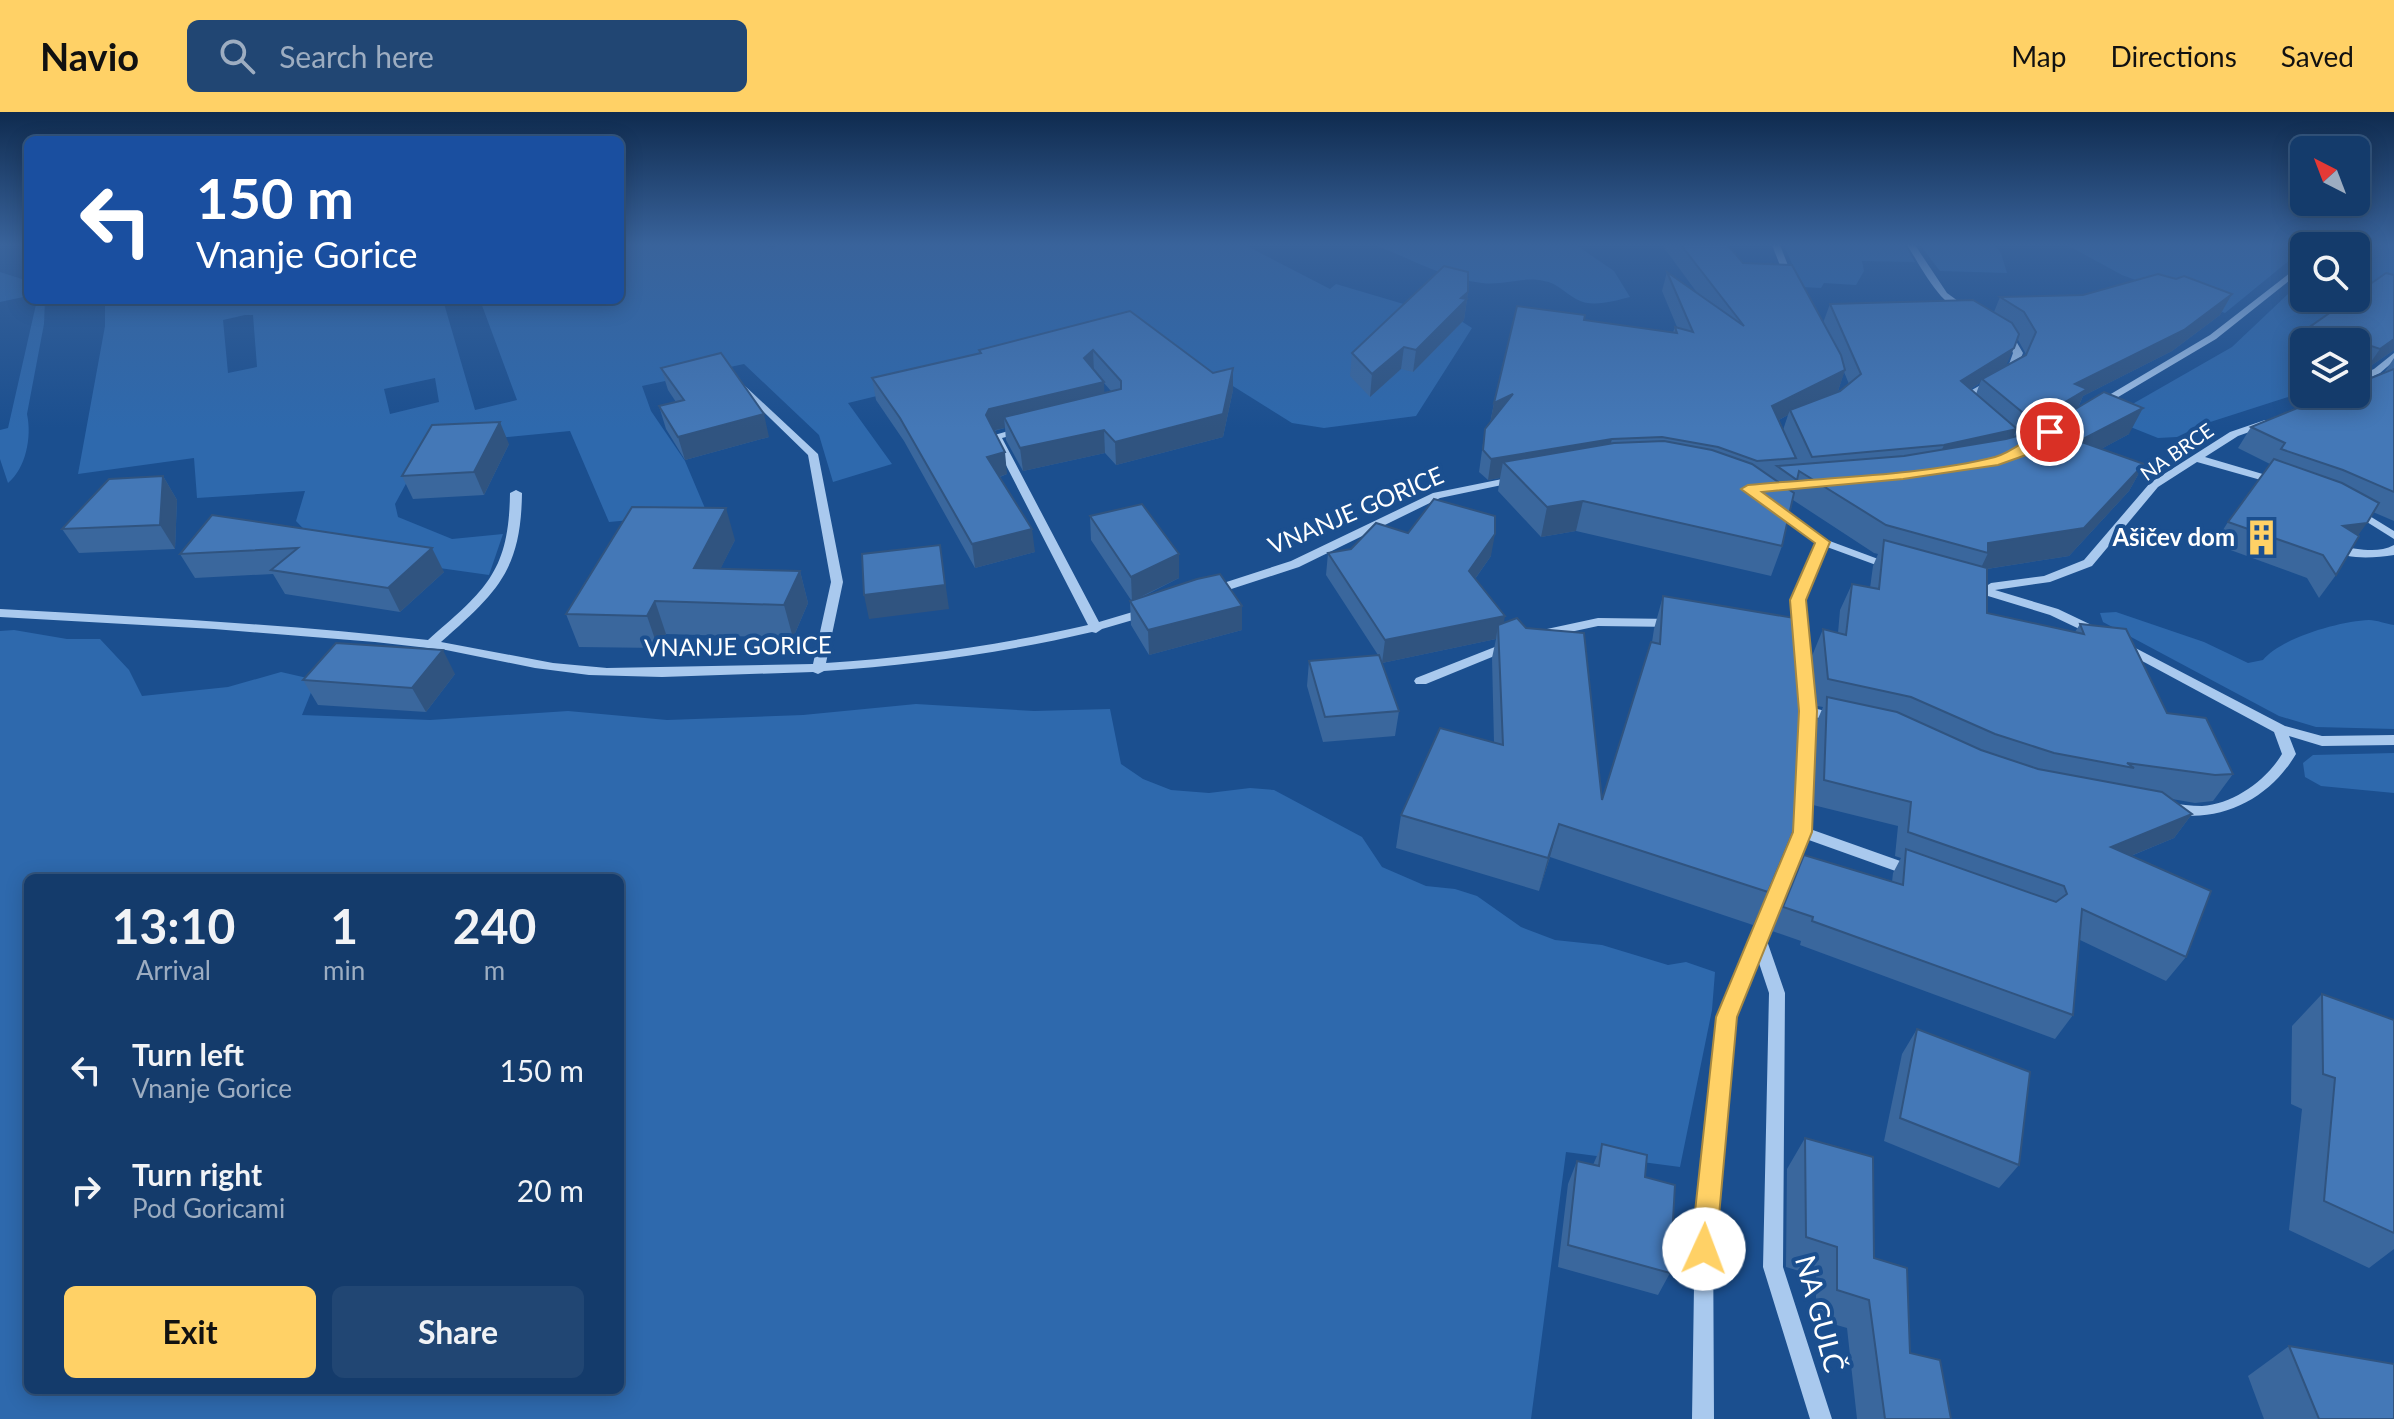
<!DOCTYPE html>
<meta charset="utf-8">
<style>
:root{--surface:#143b6b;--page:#214673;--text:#f1f3f6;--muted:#9dadc1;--line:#33557e;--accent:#ffd166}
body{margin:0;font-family:Lato,sans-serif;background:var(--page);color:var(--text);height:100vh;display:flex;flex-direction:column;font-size:30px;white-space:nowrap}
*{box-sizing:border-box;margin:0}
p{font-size:26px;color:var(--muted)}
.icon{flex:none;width:44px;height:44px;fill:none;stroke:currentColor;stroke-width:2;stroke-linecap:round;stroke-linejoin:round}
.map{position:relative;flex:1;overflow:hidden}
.details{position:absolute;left:24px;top:762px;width:600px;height:520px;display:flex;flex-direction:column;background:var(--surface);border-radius:12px;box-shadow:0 4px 20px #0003,0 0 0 2px var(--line)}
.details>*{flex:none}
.guide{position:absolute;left:24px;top:24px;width:600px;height:168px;border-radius:12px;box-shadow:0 4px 20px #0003,0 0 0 2px var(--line);background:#1a4fa0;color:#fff;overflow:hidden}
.needle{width:52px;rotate:318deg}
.buttons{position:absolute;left:2290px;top:24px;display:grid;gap:16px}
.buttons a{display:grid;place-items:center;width:80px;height:80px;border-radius:12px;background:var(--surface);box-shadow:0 4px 20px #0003,0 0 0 2px var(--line);font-size:40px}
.pin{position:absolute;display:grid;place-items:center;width:68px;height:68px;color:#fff;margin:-34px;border:4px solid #fff;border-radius:50%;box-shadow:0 2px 8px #0007}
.me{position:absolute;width:88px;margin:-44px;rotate:2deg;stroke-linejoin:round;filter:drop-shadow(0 0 6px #0008)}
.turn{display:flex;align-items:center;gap:28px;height:168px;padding:0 40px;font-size:36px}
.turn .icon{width:104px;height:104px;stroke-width:2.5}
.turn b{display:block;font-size:56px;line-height:68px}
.eta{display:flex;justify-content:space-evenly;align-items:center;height:136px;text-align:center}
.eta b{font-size:48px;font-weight:700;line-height:56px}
.button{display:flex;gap:16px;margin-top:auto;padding:16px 40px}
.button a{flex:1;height:92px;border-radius:12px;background:var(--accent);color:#111;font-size:32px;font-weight:700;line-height:92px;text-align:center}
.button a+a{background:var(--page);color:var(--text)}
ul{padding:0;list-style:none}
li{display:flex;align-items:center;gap:24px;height:120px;padding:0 40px}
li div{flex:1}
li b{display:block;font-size:30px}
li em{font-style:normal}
header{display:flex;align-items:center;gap:48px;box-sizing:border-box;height:112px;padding:0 40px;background:var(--accent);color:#111}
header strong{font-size:38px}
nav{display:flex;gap:44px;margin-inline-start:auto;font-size:28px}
.search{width:560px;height:72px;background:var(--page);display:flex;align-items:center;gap:20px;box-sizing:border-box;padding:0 28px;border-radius:12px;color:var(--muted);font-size:30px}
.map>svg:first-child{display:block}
.green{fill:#2e69ad;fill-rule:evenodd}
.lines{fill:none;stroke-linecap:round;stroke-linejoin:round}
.minor{fill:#a9c9ee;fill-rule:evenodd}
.wall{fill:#3a679d;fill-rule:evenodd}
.shaded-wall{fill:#305480}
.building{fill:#4478b7;stroke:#305480;stroke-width:2}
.route{fill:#ffd166;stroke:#a68842;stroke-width:2}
.labels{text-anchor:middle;stroke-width:8;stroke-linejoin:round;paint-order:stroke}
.far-street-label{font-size:20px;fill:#fff;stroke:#1b4f8f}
.street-label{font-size:24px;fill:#fff;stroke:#1b4f8f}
.poi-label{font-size:24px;font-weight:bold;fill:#fff;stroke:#1b4f8f;text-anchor:end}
.near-street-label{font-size:28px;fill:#fff;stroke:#1b4f8f}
</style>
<header>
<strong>Navio</strong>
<div class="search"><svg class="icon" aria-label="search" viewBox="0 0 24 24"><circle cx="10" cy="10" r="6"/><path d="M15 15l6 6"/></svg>Search here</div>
<nav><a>Map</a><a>Directions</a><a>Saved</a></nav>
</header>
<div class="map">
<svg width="2394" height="1307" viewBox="0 0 2394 1307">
<rect width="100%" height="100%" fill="#1b4f8f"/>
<g class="green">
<path d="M620 133H766L772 137 779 133H1245L1330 177 1336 172 1461 209 1472 216 1416 304 1324 316 1292 311 1145 219 848 291 892 352 833 370 819 323 744 252 642 274 651 299 685 349 707 401 609 410 570 319 427 333 395 392 398 405 452 427 503 422 489 463 326 440 296 409 305 379 197 386 194 346 78 362 105 214V188H443L475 298 517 288 480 188H620ZM245 203H253L257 255 228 261 223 208ZM435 266 439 290 390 302 384 277Z"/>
<path d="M1576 133 1614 159 1630 185C1614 189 1591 196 1576 187 1565 181 1557 171 1544 169 1522 164 1503 174 1482 171 1445 167 1412 147 1377 134Z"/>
<path d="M1784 133H1905L1915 150 1862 149 1864 159 1856 173 1824 171 1821 176 1802 175Z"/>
<path d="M1920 133H1994L2001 141 2007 161 1940 159Z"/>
<path d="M2067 133H2308L2225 201 2122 163Z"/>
<path d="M2394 133V179L2356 170V134L2342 133Z"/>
<path d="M0 160 28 169V184L0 190Z"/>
<path d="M2304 167V186H2331L2320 193 2332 202 2288 244 2304 259V280L2204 312 2177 325 2158 326 2108 306 2232 235Z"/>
<path d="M37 188H45L44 212 27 302C32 325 26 356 8 371L0 347V318L8 316Z"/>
<path d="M2116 500 2204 530 2248 551 2263 548C2281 526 2340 509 2369 508 2377 508 2386 512 2394 513V617L2316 615 2279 604 2103 510 2100 501Z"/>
<path d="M14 518 67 527H100L129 558 142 584 228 575 281 560 316 568 302 603 430 608 568 599 667 608 803 603 916 592 1034 599 1110 597 1121 652 1143 667 1171 678 1209 681 1250 676 1274 678 1362 725 1382 755 1426 774 1455 777 1477 784 1521 815 1555 828 1602 833 1668 853 1686 850 1715 860 1712 898 1680 1055 1566 1040 1531 1307H0V519ZM28 766H620V1278H28Z"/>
<path d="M2394 641V681L2321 674 2305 665 2303 651 2313 643Z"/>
</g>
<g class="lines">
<g class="minor">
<path d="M1772 133H1780L1794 169 1793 171 1786 169Z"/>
<path d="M1907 133H1915L1947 181 1969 197V201C1943 200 1920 153 1907 133Z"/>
<path d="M2322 133H2331L2322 134Z"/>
<path d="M2304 150V157L2216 227 2103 294 2094 292 2210 223Z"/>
<path d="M2002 216 2013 224 2023 241 2014 262 1964 291H1956V287L2007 258 2013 241 2006 227 1997 219Z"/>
<path d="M2394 241V249L2380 261 2356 272V265L2374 257Z"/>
<path d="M744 273 818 342 843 470 826 551C915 545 1001 533 1088 513L991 324 1022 315 1026 316V320L1002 326 1099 510 1146 496 1152 500 1150 503 1102 517 1096 521 1092 520C1003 541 914 553 824 559L818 562 813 560 662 565 589 563 535 556 446 538 375 530 214 517 0 505V497C143 505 286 512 428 528 485 478 509 461 510 381L516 378 522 381C521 459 497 480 441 530L553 551 607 556 813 552 831 470 808 343 741 278V274Z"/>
<path d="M2322 282H2335L2311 296 2302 294Z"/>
<path d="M2265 308 2269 309V313L2238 324 2205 345 2283 368V372H2275L2197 350 2158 375 2092 454 2050 470 1995 478 2058 497 2100 517 2102 520 2100 523H2092L2050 503 1965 477 1963 474 1969 470 1985 475 1991 471 2044 464 2084 448 2150 371 2230 320Z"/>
<path d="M1517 364 1521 365V369L1440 386 1299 455 1216 482 1212 483 1206 479 1208 476 1291 449 1433 381Z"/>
<path d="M1776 392 1827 428 1897 454 1895 457H1887L1827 435 1804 488 1808 524 1802 528 1796 524 1792 488 1817 431 1772 397V393Z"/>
<path d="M2355 395 2394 419V427L2351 400V396Z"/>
<path d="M2394 433V443C2374 446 2348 448 2330 438 2344 429 2370 446 2394 433Z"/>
<path d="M1598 506 1674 507 1680 511 1674 515 1598 514 1533 528 1527 524 1533 520Z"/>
<path d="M1510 529 1514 530 1516 533 1514 536 1426 572H1416L1414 569 1416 566Z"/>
<path d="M2122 529 2285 614 2322 624 2394 623V633L2322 634 2289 624 2296 642C2269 688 2217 714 2164 700L2162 696 2169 691C2180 692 2191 694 2202 694 2233 692 2266 669 2282 642L2274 620 2118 536 2116 533 2118 530Z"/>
<path d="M1808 595 1844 603 1846 606 1839 611 1803 602 1801 599 1803 596Z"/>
<path d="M1806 639 1813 644 1810 717 1920 756 1923 760 1920 764 1915 766 1806 727 1766 826 1785 881 1783 1155 1832 1307H1810L1763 1155 1769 881 1758 848 1734 905 1713 1108 1714 1307H1692L1695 1108 1718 905 1795 720 1799 644Z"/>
</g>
</g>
<g class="wall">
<path d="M1662 133H1728L1743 151 1823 211 1830 192 1994 200 2000 185 2232 182 2220 203 2172 239 2083 284 2078 296 2129 322 2101 337 2144 352 2129 379 2069 444 1987 457V501L2075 520 2080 512 2167 601 2233 662 2213 689 2195 691 2172 687 2192 702 2174 726 2131 744 2186 845 2166 869 2080 828 2073 903 2055 927 1800 833 1801 829 1772 819 1793 767 1804 743 1892 770 1893 761 1901 746 1895 744 1898 714 1813 693 1817 609 1823 595 1817 594 1812 544 1823 517 1838 521 1840 498 1852 472 1870 476 1873 454 1878 442 1874 441 1793 388 1782 434 1771 464 1576 419 1541 425 1498 379 1500 366 1488 368 1479 360 1485 317 1490 311 1494 291 1584 208 1673 220 1675 215H1677L1662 179 1667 160 1698 182ZM2017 226 2026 242 2005 254ZM1844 260 1849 272 1840 279 1828 283 1838 279ZM1980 271 1976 282 1971 277ZM1788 303 1783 318 1779 308Z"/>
<path d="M2394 163V238L2366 257 2356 254V230H2304V236L2299 234 2311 214Z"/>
<path d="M1468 180 1464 208 1413 260 1401 257 1370 285 1350 264 1352 241Z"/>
<path d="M1130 199 1213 261 1233 256V278L1223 325 1116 353 1105 341 1023 359 1006 328 1005 316 994 319 1007 362 1000 365 1035 440 975 456 904 329 876 288 872 266 980 241 979 238ZM1104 271 1111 279 1104 281Z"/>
<path d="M2394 246V409L2373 400 2358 423 2336 463 2319 486 2307 466 2214 432 2228 410 2270 352 2238 336 2251 315 2384 261Z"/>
<path d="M661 256 769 325 685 348 666 317 659 294 676 290 668 278Z"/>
<path d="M509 332 484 383 413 387 402 364Z"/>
<path d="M163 364 177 388 175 437 79 441 62 417Z"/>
<path d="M212 403 444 460 400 500 285 482 273 462 195 466 180 442Z"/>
<path d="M1090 404 1179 466 1140 486 1242 494V518L1149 543 1131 513 1130 489 1131 488 1091 428Z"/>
<path d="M735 428 720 457 800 459 808 491 793 526 666 522 658 536 579 535 566 502Z"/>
<path d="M1351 437 1491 444 1475 467 1504 511 1602 688 1652 530 1654 517 1663 484 1808 654 1800 674 1768 780 1753 813 1550 745 1539 779 1396 736 1401 703 1494 631 1492 546 1496 527 1382 551 1399 599 1395 624 1323 630 1307 574 1309 549 1378 543 1326 463 1328 441Z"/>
<path d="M455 562 426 600 318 593 303 568Z"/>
<path d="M2322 882 2394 908V1137L2369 1156 2289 1118 2302 997 2291 992 2292 914Z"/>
<path d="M1917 917 2019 1053 1999 1076 1884 1029 1902 942Z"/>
<path d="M1805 1026 1874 1146 1910 1241 1951 1307H1857L1847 1216 1816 1207V1164L1786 1155 1787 1057Z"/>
<path d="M1602 1032 1645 1065 1670 1161 1658 1183 1558 1155 1568 1072 1577 1049 1593 1053Z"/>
<path d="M2289 1234 2394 1307H2264L2248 1264Z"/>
</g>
<g class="shaded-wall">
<path d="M1468 180 1464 208 1413 260 1416 238 1461 186Z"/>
<path d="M2232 182 2220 203 2172 239 2083 284 2076 300 2022 331 2033 309 2075 272Z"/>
<path d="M2394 227V238L2366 257 2380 237Z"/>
<path d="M1404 235 1401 257 1370 285 1372 262Z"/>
<path d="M2014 236 2005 256 1982 267 1980 271 1952 289 1961 269Z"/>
<path d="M1093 238 1094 260 1084 246Z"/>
<path d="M1233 256V278L1223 325 1116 353 1115 330Z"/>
<path d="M1845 258 1838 279 1792 302 1790 298 1788 303 1765 315 1772 294Z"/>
<path d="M1104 270 1105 292 1004 305 1005 316 991 319 986 303 989 297Z"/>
<path d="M1513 282 1490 312 1494 291Z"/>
<path d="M2143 296 2129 322 2066 356 2079 329Z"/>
<path d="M764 302 769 325 685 348 678 325Z"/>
<path d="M500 310 509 332 484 383 474 360Z"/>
<path d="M2017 317 2007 338 1935 353 1944 333Z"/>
<path d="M1104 318 1105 341 1023 359 1020 336Z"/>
<path d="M1612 327 1606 348 1503 350 1500 366 1488 368 1491 347Z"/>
<path d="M1005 340 1007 362 990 368 987 345Z"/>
<path d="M2144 352 2129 379 2069 444 1980 458 1988 441V431Z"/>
<path d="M163 364 177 388 175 437 160 413Z"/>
<path d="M1583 389 1576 419 1541 425 1547 395Z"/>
<path d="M726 396 735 428 705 488 694 456Z"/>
<path d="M2367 411 2351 433 2343 414Z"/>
<path d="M1032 417 1035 440 975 456 972 432Z"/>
<path d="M1495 422 1491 444 1465 481 1469 459Z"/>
<path d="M940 433 949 497 869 507 864 483Z"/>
<path d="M432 436 444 460 400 500 388 476Z"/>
<path d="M1179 442V466L1132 489 1131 465Z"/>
<path d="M800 459 808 491 793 526 784 493Z"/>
<path d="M655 489 666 522 658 536 647 504Z"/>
<path d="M1242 494V518L1149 543 1148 518Z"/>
<path d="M1505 504 1501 526 1498 513 1496 527 1382 551 1385 528Z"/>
<path d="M443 538 455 562 426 600 412 576Z"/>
<path d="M2192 702 2174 726 2094 759 2111 735Z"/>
<path d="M1559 712 1550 745 1539 779 1548 746Z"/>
</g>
<g class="building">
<path d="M1681 133H1728L1743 151 1792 153 1841 243 1845 258 1772 294 1796 346 1757 349 1718 335 1662 325 1612 327 1491 347 1483 338 1485 317 1513 282 1494 291 1517 194 1585 203 1584 208 1677 221 1675 215 1693 220 1667 160 1744 214Z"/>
<path d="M1444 154 1468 160V180L1461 186 1467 187 1416 238 1404 235 1372 262 1352 241Z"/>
<path d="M2386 161 2394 163V227L2380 237 2311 214 2351 186H2356V182Z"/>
<path d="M2158 162 2176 167 2184 164 2232 182 2184 218 2075 272 2087 277 2033 309 1982 267 2026 243 2036 220 2024 200 2000 185 2083 183Z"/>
<path d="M1973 188 2012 211 2019 222 2014 236 1961 269 2017 317 1944 333 1812 345 1790 298 1840 279 1861 262 1830 192Z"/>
<path d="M1130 199 1213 261 1233 256 1223 302 1115 330 1104 318 1020 336 1004 305 1121 277V269L1093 238 1084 246 1104 270 989 297 986 303 1005 340 987 345 1032 417 972 432 900 306 872 266 981 241 979 238Z"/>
<path d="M721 241 764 302 678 325 659 294 684 288 661 256Z"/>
<path d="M2394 257V380L2343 358 2281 337 2285 331 2251 315 2332 282H2356V272Z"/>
<path d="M2104 280 2143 296 2079 329 2144 352 2084 416 1988 431V441L1886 413 1799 359 1797 368 1777 354 1904 344 2006 327 2040 318Z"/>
<path d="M500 310 474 360 402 364 432 313Z"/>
<path d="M1664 329 1712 338 1752 352 1794 381 1782 434 1583 389 1547 395 1503 350 1614 331Z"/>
<path d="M2274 347 2342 371 2379 391 2367 411 2343 414 2359 424 2336 463 2323 443 2228 410Z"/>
<path d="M163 364 160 413 62 417 109 367Z"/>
<path d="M1434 387 1495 404V422L1469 459 1505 504 1385 528 1328 441 1351 437 1376 411 1408 421Z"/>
<path d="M1142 392 1179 442 1131 465 1090 404Z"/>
<path d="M632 395 726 396 694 456 800 459 784 493 655 489 647 504 566 502Z"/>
<path d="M212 403 432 436 388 476 271 458 298 436 180 442Z"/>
<path d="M1884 428 1987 456V501L2084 522 2080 512 2126 517 2167 601 2206 606 2233 662 2215 663 2127 651 2134 656 2054 641 1995 622 1911 585 1828 567 1823 517 1846 523 1852 472 1879 477Z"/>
<path d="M940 433 945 473 864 483 862 442Z"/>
<path d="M1220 462 1242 494 1148 518 1130 489 1197 467Z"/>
<path d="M1663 484 1806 508 1812 566 1808 654 1799 652 1801 701 1768 780 1559 712 1548 746 1401 703 1440 616 1503 633 1498 513 1517 506 1526 516 1584 521 1602 688 1651 530 1660 532Z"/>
<path d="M336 531 443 538 412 576 303 568Z"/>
<path d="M1379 543 1399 599 1325 605 1309 549Z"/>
<path d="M1827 585 1897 600 1981 638 2038 657 2162 680 2192 702 2111 735 2211 779 2186 845 2082 797 2073 903 1812 809 1813 805 1783 795 1804 743 1903 773 1906 737 2056 790 2067 782 2064 774 1908 720 1911 690 1824 668Z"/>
<path d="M2322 882 2394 908V1121L2324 1089 2335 966 2323 962Z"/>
<path d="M1917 917 2030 960 2019 1053 1900 1006Z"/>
<path d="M1805 1026 1873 1045 1874 1146 1907 1156 1910 1241 1940 1248 1951 1307H1885L1869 1188 1837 1178V1135L1806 1125Z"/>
<path d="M1602 1032 1647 1043 1645 1065 1675 1073 1670 1161 1568 1133 1577 1049 1599 1054Z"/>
<path d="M2289 1234 2394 1252V1307H2319Z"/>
</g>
<linearGradient id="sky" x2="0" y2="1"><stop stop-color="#0f2b4f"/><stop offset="0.42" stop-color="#39639b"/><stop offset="1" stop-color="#39639b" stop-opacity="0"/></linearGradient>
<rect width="2394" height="316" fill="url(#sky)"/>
<path class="route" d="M2050 316 2054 317V323L2026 343 1998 353 1903 367 1762 380 1830 430 1806 488 1817 599 1812 720 1737 905 1716 1137 1713 1145 1704 1149 1695 1145 1691 1137 1716 905 1793 720 1799 599 1790 488 1815 431 1741 377 1748 373C1827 365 1920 364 1995 345 2016 339 2030 322 2050 316Z"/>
<defs>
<symbol id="building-bare" viewBox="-9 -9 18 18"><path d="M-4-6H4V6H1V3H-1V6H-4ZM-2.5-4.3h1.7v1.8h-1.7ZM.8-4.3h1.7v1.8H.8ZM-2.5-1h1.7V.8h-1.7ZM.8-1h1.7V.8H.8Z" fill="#ffd166" stroke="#1b4f8f" stroke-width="2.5" paint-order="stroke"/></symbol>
</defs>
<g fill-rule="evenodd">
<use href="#building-bare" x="2236" y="400" width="51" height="51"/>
</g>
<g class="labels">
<g class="far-street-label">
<text transform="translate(2177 340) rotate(-35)" y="7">NA BRCE</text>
</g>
<g class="street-label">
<text transform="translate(1356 399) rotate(-23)" y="8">VNANJE GORICE</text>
<text transform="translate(738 535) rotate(-1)" y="8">VNANJE GORICE</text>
</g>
<g class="poi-label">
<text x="2235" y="434">Ašičev dom</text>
</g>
<g class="near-street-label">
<text transform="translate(1820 1202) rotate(75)" y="10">NA GULČ</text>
</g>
</g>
</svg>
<div class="buttons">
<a><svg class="needle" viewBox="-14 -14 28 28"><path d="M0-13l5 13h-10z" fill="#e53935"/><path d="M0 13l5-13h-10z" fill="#9dadc1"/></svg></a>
<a><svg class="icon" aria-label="search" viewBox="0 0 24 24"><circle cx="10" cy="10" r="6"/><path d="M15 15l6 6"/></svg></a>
<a><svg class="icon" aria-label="layers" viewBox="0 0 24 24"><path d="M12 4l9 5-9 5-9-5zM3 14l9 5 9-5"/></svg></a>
</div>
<div class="pin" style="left:2050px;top:320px;background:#d93025"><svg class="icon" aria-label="arrive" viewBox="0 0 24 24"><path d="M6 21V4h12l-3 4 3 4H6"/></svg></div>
<svg class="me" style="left:1704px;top:1137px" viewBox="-20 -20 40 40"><circle r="19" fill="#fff"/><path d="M0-13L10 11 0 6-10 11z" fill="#ffd166"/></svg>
<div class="guide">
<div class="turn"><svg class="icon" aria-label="left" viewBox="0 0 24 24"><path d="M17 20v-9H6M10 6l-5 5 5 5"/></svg><div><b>150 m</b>Vnanje Gorice</div></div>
</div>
<section class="details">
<div class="eta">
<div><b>13:10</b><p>Arrival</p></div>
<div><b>1</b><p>min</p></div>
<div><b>240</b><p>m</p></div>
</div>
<ul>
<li><svg class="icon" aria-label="left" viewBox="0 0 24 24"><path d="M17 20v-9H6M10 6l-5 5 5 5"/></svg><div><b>Turn left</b><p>Vnanje Gorice</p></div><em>150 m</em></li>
<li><svg class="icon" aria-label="right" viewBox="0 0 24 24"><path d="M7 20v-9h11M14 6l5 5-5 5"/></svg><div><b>Turn right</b><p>Pod Goricami</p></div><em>20 m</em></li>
</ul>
<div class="button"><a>Exit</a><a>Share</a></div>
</section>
</div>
